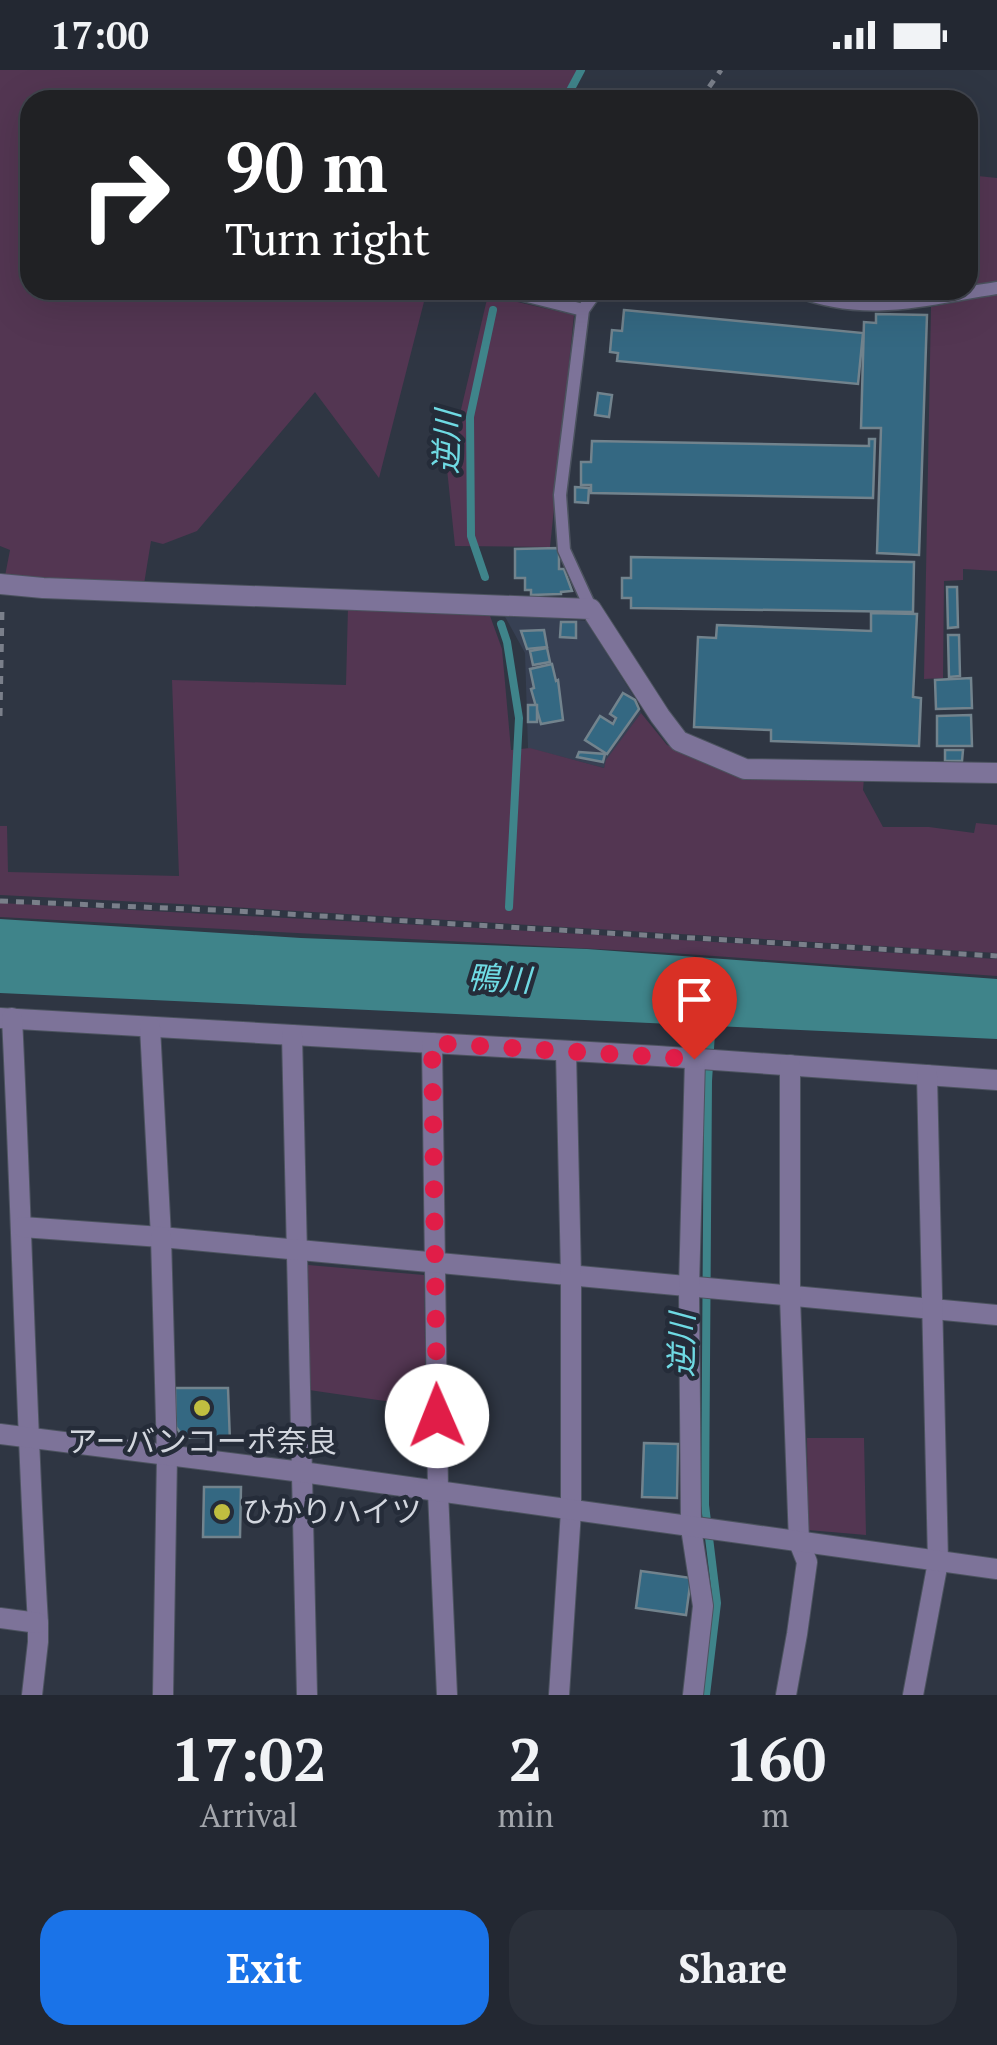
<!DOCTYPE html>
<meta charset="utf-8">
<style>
:root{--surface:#232832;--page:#2b303a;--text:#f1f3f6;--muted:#a3a6ac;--line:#40444d;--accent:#1a73e8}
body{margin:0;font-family:"PT Serif","Noto Sans JP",serif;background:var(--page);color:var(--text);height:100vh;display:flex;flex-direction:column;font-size:38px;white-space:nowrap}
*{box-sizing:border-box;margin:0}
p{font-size:32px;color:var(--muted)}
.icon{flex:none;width:55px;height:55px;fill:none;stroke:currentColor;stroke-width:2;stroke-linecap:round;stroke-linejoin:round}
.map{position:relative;height:1625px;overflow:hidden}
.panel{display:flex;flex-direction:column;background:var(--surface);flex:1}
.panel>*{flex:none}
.banner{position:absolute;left:20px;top:20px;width:958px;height:210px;border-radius:30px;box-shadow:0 10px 40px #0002,0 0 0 2px var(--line);background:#202124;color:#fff;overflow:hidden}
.pin{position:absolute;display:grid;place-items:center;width:85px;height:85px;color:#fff;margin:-102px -42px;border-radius:50% 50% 50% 0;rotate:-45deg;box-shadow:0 0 10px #0007}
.pin .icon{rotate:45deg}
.me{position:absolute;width:110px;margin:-55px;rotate:359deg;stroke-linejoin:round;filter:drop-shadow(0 0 8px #0008)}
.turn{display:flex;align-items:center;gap:35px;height:210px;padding:0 40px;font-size:45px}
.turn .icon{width:130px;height:130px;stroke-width:2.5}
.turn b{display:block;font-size:70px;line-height:85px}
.eta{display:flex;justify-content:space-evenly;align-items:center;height:170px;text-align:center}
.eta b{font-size:60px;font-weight:700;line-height:70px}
.primary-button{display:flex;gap:20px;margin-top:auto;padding:20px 40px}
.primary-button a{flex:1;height:115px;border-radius:30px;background:var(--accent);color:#fff;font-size:40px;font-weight:700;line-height:115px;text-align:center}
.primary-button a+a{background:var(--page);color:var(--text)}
.status{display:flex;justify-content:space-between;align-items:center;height:70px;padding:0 50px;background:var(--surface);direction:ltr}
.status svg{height:28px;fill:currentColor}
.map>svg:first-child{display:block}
.built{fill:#374053}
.green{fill:#533652}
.water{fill:#3f848a}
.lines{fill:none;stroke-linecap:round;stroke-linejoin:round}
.stream{stroke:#3f848a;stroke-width:8}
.building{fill:#346882;stroke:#72838d;stroke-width:2.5}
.service-casing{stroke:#4c535f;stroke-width:15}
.minor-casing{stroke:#4c535f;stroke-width:22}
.tertiary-casing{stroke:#4c535f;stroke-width:22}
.path{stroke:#7a7f8a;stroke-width:5;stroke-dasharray:8 8;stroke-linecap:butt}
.service{stroke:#7d7399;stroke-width:12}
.minor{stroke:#7d7399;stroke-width:20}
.tertiary{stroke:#7d7399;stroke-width:20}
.route{stroke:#e11d48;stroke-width:18;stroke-dasharray:0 32.4}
.poi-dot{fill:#c0be40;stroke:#252c39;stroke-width:4}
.labels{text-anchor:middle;stroke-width:9;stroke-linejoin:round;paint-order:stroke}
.poi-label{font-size:30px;fill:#d2d6de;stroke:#252c39}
.water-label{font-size:32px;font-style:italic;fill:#6fdae3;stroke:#252c39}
</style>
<div class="status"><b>17:00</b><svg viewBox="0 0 49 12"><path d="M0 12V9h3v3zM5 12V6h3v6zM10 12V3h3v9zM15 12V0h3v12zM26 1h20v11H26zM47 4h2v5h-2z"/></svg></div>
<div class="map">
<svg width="997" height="1625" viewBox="0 0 997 1625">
<rect width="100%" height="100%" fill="#2f3643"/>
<path class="built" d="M503 543 586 551 636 630 641 643 607 690 604 698 528 678 525 583Z"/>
<g class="green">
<path d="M0 0H577L561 30H30V220H427L379 408 315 322 197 461 163 474 151 471 144 514 5 506 10 480 0 476Z"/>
<path d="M978 106 997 108V213L968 215V112L976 113Z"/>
<path d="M821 220H898L899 225 866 228Z"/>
<path d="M997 224V501L963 499V510L944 511 943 608 924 609 931 237Z"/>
<path d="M488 225 574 245 550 477 455 476 447 399Z"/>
<path d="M348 537 489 543 502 579 511 680 530 678 604 698 606 690 641 643 667 675 681 681 864 708 863 720 883 757H929L974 763 976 753 997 755V883L181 834 0 825V756H7L8 802 179 806 172 610 346 615Z"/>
<path d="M0 833 478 858 997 889V906L671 883 0 847Z"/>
<path d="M308 1195 424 1205 426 1337 309 1320Z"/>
<path d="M807 1368H864L866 1465 808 1460Z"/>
</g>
<path class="water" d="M0 849 301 868 587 879 997 909V969L0 923Z"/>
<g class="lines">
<g class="stream">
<path d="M565 30 581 0"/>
<path d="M485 507 471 466 470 347 493 240"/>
<path d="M501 554 507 572 519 648 509 837"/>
<path d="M706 1625 717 1533 705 1435 708 1011 712 946"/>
</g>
</g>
<g class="building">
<path d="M624 240 863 263 858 314 617 291 618 283 610 282 612 260 622 261Z"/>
<path d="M876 244 927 245 919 485 877 483 881 358H861L864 252 876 253Z"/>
<path d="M598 323 612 325 609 347 595 345Z"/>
<path d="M869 369H875L873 428 591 423V415H581V392H591L592 371 869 376Z"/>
<path d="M575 417 589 418 588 433 575 432Z"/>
<path d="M559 478V499H564L572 521 561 522V524L531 525V520H525V508H515V479Z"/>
<path d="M631 487 914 492 913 542 631 538V528H622V508H631Z"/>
<path d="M947 517H957L958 557 948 558Z"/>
<path d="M871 543 917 544 913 627 921 628 919 676 771 671V660L694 657 698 567 716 568 717 555 871 561Z"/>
<path d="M561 552H576V568L560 567Z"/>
<path d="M544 560 547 577 527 579 521 561Z"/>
<path d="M948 565H959L960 606 949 607Z"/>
<path d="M547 578 550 592 533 595 530 581Z"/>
<path d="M552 594 556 611 558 610 563 650 541 654 531 619 534 618 530 599Z"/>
<path d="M971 608 972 638 936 639 935 610Z"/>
<path d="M623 623 635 630 639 639 607 684 585 670 600 646 613 654 616 648 610 644Z"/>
<rect x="528" y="635" width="9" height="17"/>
<path d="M971 645 972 676H937V646Z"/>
<path d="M945 680H963L962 691H945Z"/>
<path d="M579 682 605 684 603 692 577 687Z"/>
<path d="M175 1318H228L230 1372 216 1373V1367L184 1368 176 1357Z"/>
<path d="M644 1373 678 1374 677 1428 642 1427Z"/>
<path d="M204 1417H241L240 1467H203Z"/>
<path d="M641 1501 691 1508 686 1545 636 1538Z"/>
</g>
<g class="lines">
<defs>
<g id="service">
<path d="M504 220 583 240"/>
<path d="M795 220C867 248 924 229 997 218"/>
<path d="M591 539 564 480 560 425 583 240 597 220"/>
</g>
<g id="minor">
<path d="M0 514 43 518 591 539 660 646 679 671 745 699 997 703"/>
<path d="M0 948 658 986 997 1010"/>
<path d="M12 948C22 1150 26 1351 38 1553V1572L32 1625"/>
<path d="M150 957 161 1167"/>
<path d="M292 965 307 1625"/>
<path d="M432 973 438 1422 447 1625"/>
<path d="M22 1157 161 1167 997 1245"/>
<path d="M0 1548 38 1553"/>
<path d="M559 1625 571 1441V1206L566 981"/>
<path d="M693 1625 703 1536 691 1458 689 1218 695 989"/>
<path d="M786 1625 797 1564 807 1492 799 1472 790 1227V995"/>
<path d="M913 1625 938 1492 927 1005"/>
</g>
<g id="tertiary">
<path d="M161 1167 167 1386 163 1625"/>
<path d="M0 1364 302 1402 997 1499"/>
</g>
</defs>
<use href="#service" class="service-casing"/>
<use href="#minor" class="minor-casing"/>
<use href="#tertiary" class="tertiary-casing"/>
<g class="path">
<path d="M700 30 721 0"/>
<path d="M0 646 2 538"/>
<path d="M0 831 237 841 997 886"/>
</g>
<use href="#service" class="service"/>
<use href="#minor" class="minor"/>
<use href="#tertiary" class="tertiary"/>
</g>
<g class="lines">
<path class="route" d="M437 1346 432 973 694 989"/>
</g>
<g class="poi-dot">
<circle cx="202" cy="1338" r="10"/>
<circle cx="222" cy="1442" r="10"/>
</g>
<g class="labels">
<g class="poi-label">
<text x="202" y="1382">アーバンコーポ奈良</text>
<text x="242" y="1452" text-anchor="start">ひかりハイツ</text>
</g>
<g class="water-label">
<text transform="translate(447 372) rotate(-88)" y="11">逆川</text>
<text transform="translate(499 909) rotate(3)" y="11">鴨川</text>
<text transform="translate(682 1275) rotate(-89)" y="11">逆川</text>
</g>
</g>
</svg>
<div class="pin" style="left:694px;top:989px;background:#d93025"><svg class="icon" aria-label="arrive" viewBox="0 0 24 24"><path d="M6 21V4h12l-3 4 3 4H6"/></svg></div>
<svg class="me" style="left:437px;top:1346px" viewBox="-20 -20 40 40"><circle r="19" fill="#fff"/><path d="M0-13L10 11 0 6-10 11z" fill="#e11d48"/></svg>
<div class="banner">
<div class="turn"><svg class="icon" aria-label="right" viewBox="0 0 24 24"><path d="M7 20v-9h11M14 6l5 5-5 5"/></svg><div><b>90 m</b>Turn right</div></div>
</div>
</div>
<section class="panel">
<div class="eta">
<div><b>17:02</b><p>Arrival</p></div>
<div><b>2</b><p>min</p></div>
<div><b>160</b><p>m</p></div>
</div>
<div class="primary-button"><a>Exit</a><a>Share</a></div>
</section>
